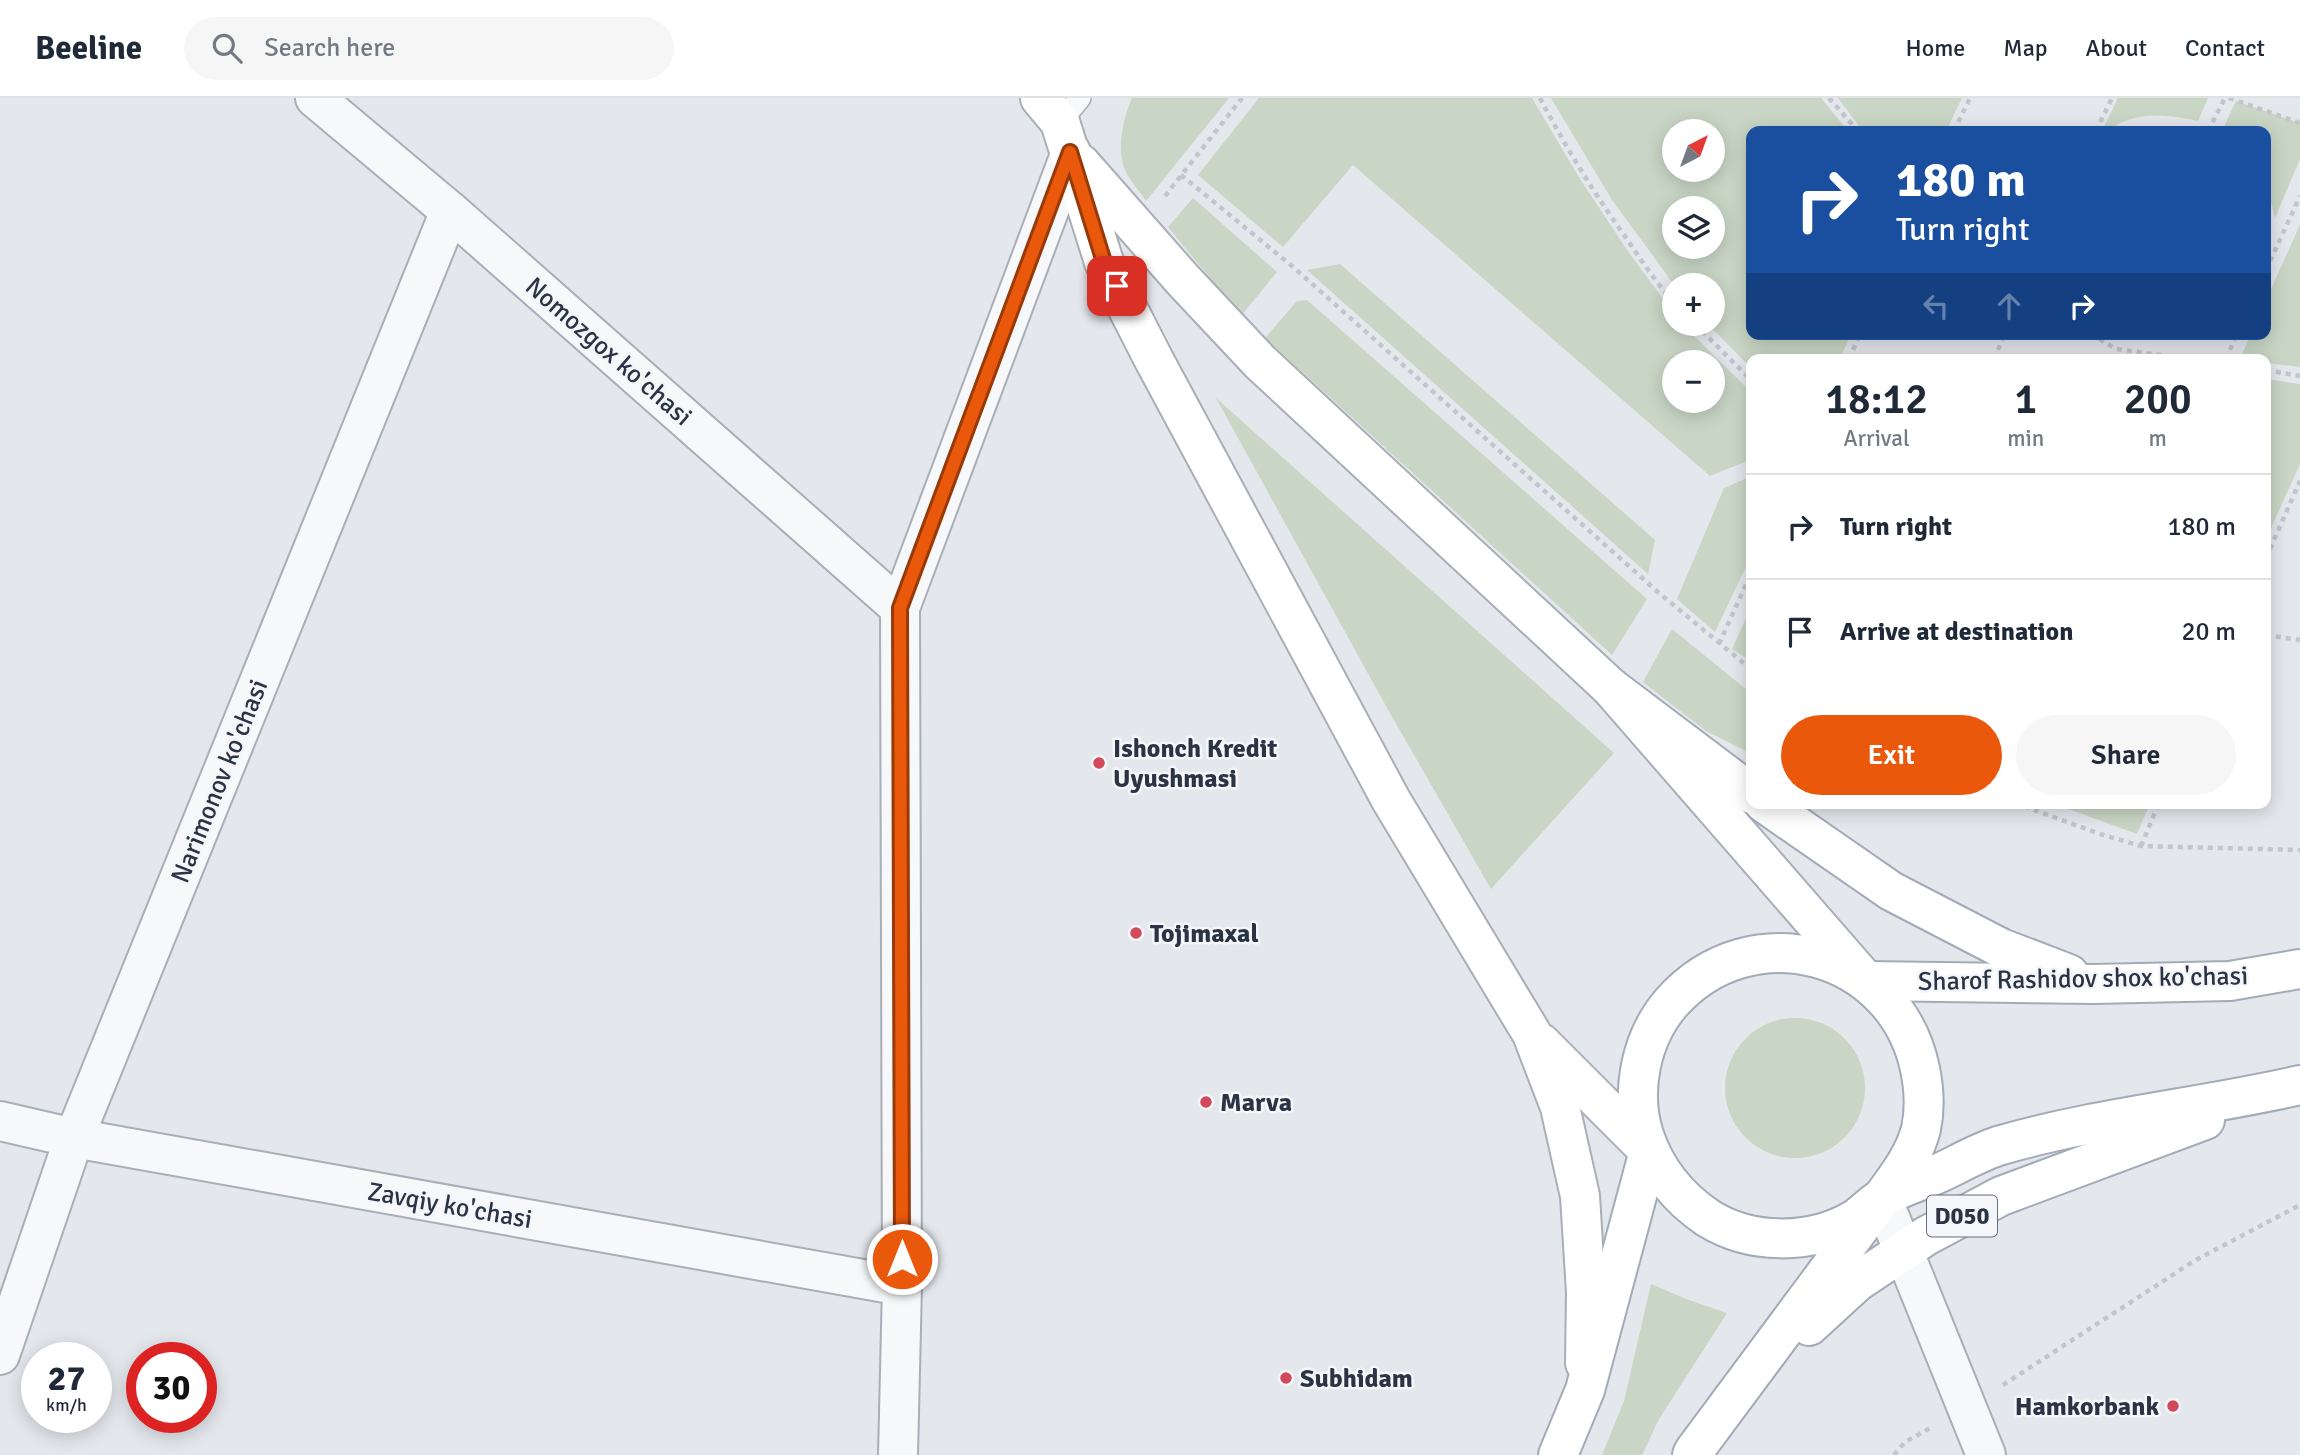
<!DOCTYPE html>
<meta charset="utf-8">
<style>
:root{--surface:#fff;--page:#f6f6f7;--text:#1f2937;--muted:#747a83;--line:#e0e1e3;--accent:#ea580c}
body{margin:0;font-family:Signika,sans-serif;background:var(--page);color:var(--text);height:100vh;display:flex;flex-direction:column;font-size:26px;white-space:nowrap}
*{box-sizing:border-box;margin:0}
p{font-size:23px;color:var(--muted)}
.icon{flex:none;width:38px;height:38px;fill:none;stroke:currentColor;stroke-width:2;stroke-linecap:round;stroke-linejoin:round}
.map{position:relative;flex:1;overflow:hidden}
.drawer{position:absolute;left:1746px;top:256px;width:525px;height:455px;display:flex;flex-direction:column;background:var(--surface);border-radius:14px;box-shadow:0 4px 18px #0003}
.drawer>*{flex:none}
.hud{position:absolute;left:1746px;top:28px;width:525px;height:214px;border-radius:14px;box-shadow:0 4px 18px #0003;background:#1a4fa0;color:#fff;overflow:hidden}
.needle{width:46px;rotate:41deg}
.tools{position:absolute;left:1662px;top:21px;display:grid;gap:14px}
.tools a{display:grid;place-items:center;width:63px;height:63px;border-radius:50%;background:var(--surface);box-shadow:0 4px 18px #0003;font-size:35px}
.speed{position:absolute;left:21px;top:1244px;display:flex;gap:14px;font-size:35px;font-weight:700;text-align:center}
.speed>*{display:grid;place-content:center;width:91px;height:91px;border-radius:50%;background:var(--surface);box-shadow:0 4px 18px #0003;line-height:1}
.speed small{font-size:18px;font-weight:400}
.speed .limit{border:10px solid #d22;background:#fff;color:#111}
.pin{position:absolute;display:grid;place-items:center;width:60px;height:60px;color:#fff;margin:-30px;border-radius:14px;box-shadow:0 4px 10px #0006}
.me{position:absolute;width:77px;margin:-38px;rotate:0deg;stroke-linejoin:round;filter:drop-shadow(0 0 5px #0008)}
.turn{display:flex;align-items:center;gap:24px;height:147px;padding:0 35px;font-size:32px}
.turn .icon{width:91px;height:91px;stroke-width:2.5}
.turn b{display:block;font-size:49px;line-height:60px}
.lanes{display:flex;align-items:center;height:66px;padding:0 35px;background:#0003;justify-content:center;gap:35px;direction:ltr}
.lanes .off{opacity:.35}
.eta{display:flex;justify-content:space-evenly;align-items:center;height:119px;text-align:center}
.eta b{font-size:42px;font-weight:600;line-height:49px}
.button{display:flex;gap:14px;margin-top:auto;padding:14px 35px}
.button a{flex:1;height:80px;border-radius:42px;background:var(--accent);color:#fff;font-size:28px;font-weight:600;line-height:80px;text-align:center}
.button a+a{background:var(--page);color:var(--text)}
ul{padding:0;list-style:none}
li{display:flex;align-items:center;gap:21px;height:105px;padding:0 35px;border-top:2px solid var(--line)}
li div{flex:1}
li b{display:block;font-size:26px}
li em{font-style:normal}
header{display:flex;align-items:center;gap:42px;box-sizing:border-box;height:98px;padding:0 35px;background:var(--surface);border-bottom:2px solid var(--line)}
header strong{font-size:33px}
nav{display:flex;gap:38px;margin-inline-start:auto;font-size:24px}
.search{width:490px;height:63px;background:var(--page);display:flex;align-items:center;gap:18px;box-sizing:border-box;padding:0 24px;border-radius:38px;color:var(--muted);font-size:26px}
.map>svg:first-child{display:block}
.green{fill:#c9d6c5;fill-rule:evenodd}
.lines{fill:none;stroke-linecap:round;stroke-linejoin:round}
.service-casing{stroke:#a9aeb7;stroke-width:24}
.minor-casing{stroke:#a9aeb7;stroke-width:42}
.secondary-casing{stroke:#a9aeb7;stroke-width:42}
.primary-casing{stroke:#a3abb8;stroke-width:42}
.path{stroke:#c2c5cb;stroke-width:4.5;stroke-dasharray:5 5;stroke-linecap:butt}
.service{stroke:#f7f8fa;stroke-width:21}
.minor{stroke:#f7f8fa;stroke-width:38}
.secondary{stroke:#fff;stroke-width:38}
.primary{stroke:#fff;stroke-width:38}
.route-casing{stroke:#983908;stroke-width:18}
.route{stroke:#ea580c;stroke-width:12}
.poi-dot{fill:#d1495b;stroke:#f4f6f9;stroke-width:2.5}
.labels{text-anchor:middle;stroke-width:5;stroke-linejoin:round;paint-order:stroke}
.shield{fill:#f4f6f9;stroke:#676e7b;stroke-width:2}
.shield-label{font-size:24px;font-weight:bold;fill:#2b3445}
.street-label{font-size:26px;fill:#2b3445;stroke:#f4f6f9}
.poi-label{font-size:26px;font-weight:bold;fill:#2b3445;stroke:#f4f6f9;text-anchor:start}
</style>
<header>
<strong>Beeline</strong>
<div class="search"><svg class="icon" aria-label="search" viewBox="0 0 24 24"><circle cx="10" cy="10" r="6"/><path d="M15 15l6 6"/></svg>Search here</div>
<nav><a>Home</a><a>Map</a><a>About</a><a>Contact</a></nav>
</header>
<div class="map">
<svg width="2300" height="1357" viewBox="0 0 2300 1357">
<rect width="100%" height="100%" fill="#e4e7ec"/>
<g class="green">
<path d="M1132 0H1229L1146 103C1140 94 1132 85 1127 76 1115 54 1123 21 1132 0Z"/>
<path d="M1259 0H1532L1580 81 1627 152 1675 217V226H1682L1752 295V361L1710 378 1353 67 1283 149 1198 77ZM1675 264H1713V303H1675Z"/>
<path d="M1551 0H1821L1848 33H1752V236H1851L1840 261H1752V271L1708 226H1713V187L1675 188 1612 102ZM1675 33H1713V72H1675ZM1675 110H1713V149H1675Z"/>
<path d="M1838 0H1962L1946 33H1863Z"/>
<path d="M2118 0H2208L2198 23C2171 17 2148 14 2122 24 2114 28 2111 33 2102 33Z"/>
<path d="M2236 3 2300 25V61L2275 120 2266 83V33H2222Z"/>
<path d="M1193 100 1277 174 1241 218 1168 129Z"/>
<path d="M2300 127V269L2266 265V261H2240L2251 236H2266V202Z"/>
<path d="M1340 166 1655 442 1648 476 1307 172Z"/>
<path d="M1307 202 1647 501 1612 557 1265 240 1297 203Z"/>
<path d="M2266 281 2300 286V366L2266 441Z"/>
<path d="M1216 300 1614 655 1491 791 1387 610Z"/>
<path d="M1752 378V456L1715 534 1677 501 1724 390Z"/>
<path d="M1752 507V564L1732 551Z"/>
<path d="M1672 531 1752 596V656L1706 633 1643 584Z"/>
<path d="M2052 705H2150L2137 736Z"/>
<circle cx="1795" cy="990" r="70"/>
<path d="M1651 1186 1686 1201 1727 1215 1659 1321 1642 1357H1602L1624 1303Z"/>
</g>
<g class="lines">
<defs>
<path id="service" d="M1060 24 1080 0"/>
<g id="minor">
<path d="M315 0 450 113 900 510"/>
<path d="M0 1023 74 1040 902 1188"/>
<path d="M1882 1100 1986 1357"/>
<path d="M0 1257 74 1040 450 113"/>
<path d="M898 1357 902 1188 900 510 1071 54"/>
</g>
<g id="secondary">
<path d="M1040 0 1060 24 1104 164 1154 262 1391 702 1532 936 1560 1009 1580 1098 1586 1194 1585 1265"/>
<path d="M1080 65 1183 182 1260 264 1610 589 1866 883"/>
<path d="M1541 945 1649 1053"/>
</g>
<g id="primary">
<path d="M1610 589 1752 696"/>
<path d="M1764 705 1891 793 2001 850 2069 876"/>
<path d="M1866 883 2094 886 2230 883 2300 871"/>
<path d="M1809 1228 1857 1184 1926 1138 2001 1098 2205 1022"/>
<path d="M1558 1357 1585 1292 1649 1053"/>
<path d="M1692 1357 1694 1353 1882 1100C1898 1078 1914 1058 1921 1031 1925 1012 1924 990 1920 971 1896 854 1751 814 1671 905 1641 940 1630 993 1644 1037 1656 1073 1677 1099 1708 1120 1751 1147 1812 1147 1855 1121 1864 1115 1872 1106 1882 1100 1898 1090 1919 1084 1937 1076 1957 1067 1977 1055 1998 1048 2097 1019 2200 1010 2300 987"/>
</g>
</defs>
<use href="#service" class="service-casing"/>
<use href="#minor" class="minor-casing"/>
<use href="#secondary" class="secondary-casing"/>
<use href="#primary" class="primary-casing"/>
<g class="path">
<path d="M1540 0C1566 50 1596 98 1629 144 1643 165 1657 186 1675 205"/>
<path d="M1829 0 1858 33"/>
<path d="M2229 0 2300 25"/>
<path d="M1954 33 1970 0"/>
<path d="M2096 33 2112 0"/>
<path d="M2208 33 2225 0"/>
<path d="M1181 77 1292 168 1659 495 1752 572"/>
<path d="M1165 98 1242 0"/>
<path d="M2266 172 2300 98"/>
<path d="M1695 226 1752 283"/>
<path d="M2091 236 2116 251 2189 261"/>
<path d="M1849 261 1860 236"/>
<path d="M1994 261 2005 236"/>
<path d="M2226 261 2237 236"/>
<path d="M2266 272 2300 278"/>
<path d="M2266 460 2300 383"/>
<path d="M2266 537 2300 542"/>
<path d="M1719 546 1752 473"/>
<path d="M2015 705 2100 736 2141 748 2300 752"/>
<path d="M2141 748 2159 705"/>
<path d="M2003 1287 2194 1163 2300 1107"/>
<path d="M1894 1357 1905 1344 1932 1329"/>
</g>
<use href="#service" class="service"/>
<use href="#minor" class="minor"/>
<use href="#secondary" class="secondary"/>
<use href="#primary" class="primary"/>
</g>
<g class="lines">
<defs>
<path id="route" d="M902 1161 900 510 1070 54 1104 164 1117 188"/>
</defs>
<use href="#route" class="route-casing"/>
<use href="#route" class="route"/>
</g>
<g class="poi-dot">
<circle cx="1099" cy="665" r="7"/>
<circle cx="1136" cy="835" r="7"/>
<circle cx="1206" cy="1004" r="7"/>
<circle cx="1286" cy="1280" r="7"/>
<circle cx="2173" cy="1308" r="7"/>
</g>
<g class="labels">
<rect class="shield" x="1927" y="1097.5" width="70" height="41" rx="5"/>
<g class="shield-label">
<text x="1962" y="1126">D050</text>
</g>
<g class="street-label">
<text transform="translate(609 253) rotate(41)" y="9">Nomozgox ko'chasi</text>
<text transform="translate(219 683) rotate(-68)" y="9">Narimonov ko'chasi</text>
<text transform="translate(2083 880) rotate(-1)" y="9">Sharof Rashidov shox ko'chasi</text>
<text transform="translate(450 1107) rotate(10)" y="9">Zavqiy ko'chasi</text>
</g>
<g class="poi-label">
<text x="1113" y="659">Ishonch Kredit<tspan x="1113" dy="30">Uyushmasi</tspan></text>
<text x="1150" y="844">Tojimaxal</text>
<text x="1220" y="1013">Marva</text>
<text x="1300" y="1289">Subhidam</text>
<text x="2159" y="1317" text-anchor="end">Hamkorbank</text>
</g>
</g>
</svg>
<div class="tools">
<a><svg class="needle" viewBox="-14 -14 28 28"><path d="M0-13l5 13h-10z" fill="#e53935"/><path d="M0 13l5-13h-10z" fill="#747a83"/></svg></a>
<a><svg class="icon" aria-label="layers" viewBox="0 0 24 24"><path d="M12 4l9 5-9 5-9-5zM3 14l9 5 9-5"/></svg></a>
<a>+</a>
<a>−</a>
</div>
<div class="speed"><div>27<small>km/h</small></div><div class="limit">30</div></div>
<div class="pin" style="left:1117px;top:188px;background:#d93025"><svg class="icon" aria-label="arrive" viewBox="0 0 24 24"><path d="M6 21V4h12l-3 4 3 4H6"/></svg></div>
<svg class="me" style="left:902px;top:1161px" viewBox="-20 -20 40 40"><circle r="17" fill="#ea580c" stroke="#fff" stroke-width="3"/><path d="M0-11L8 9 0 5-8 9z" fill="#fff"/></svg>
<div class="hud">
<div class="turn"><svg class="icon" aria-label="right" viewBox="0 0 24 24"><path d="M7 20v-9h11M14 6l5 5-5 5"/></svg><div><b>180 m</b>Turn right</div></div>
<div class="lanes"><svg class="icon off" aria-label="left" viewBox="0 0 24 24"><path d="M17 20v-9H6M10 6l-5 5 5 5"/></svg><svg class="icon off" aria-label="ahead" viewBox="0 0 24 24"><path d="M12 20V5M6 11l6-6 6 6"/></svg><svg class="icon" aria-label="right" viewBox="0 0 24 24"><path d="M7 20v-9h11M14 6l5 5-5 5"/></svg></div>
</div>
<section class="drawer">
<div class="eta">
<div><b>18:12</b><p>Arrival</p></div>
<div><b>1</b><p>min</p></div>
<div><b>200</b><p>m</p></div>
</div>
<ul>
<li><svg class="icon" aria-label="right" viewBox="0 0 24 24"><path d="M7 20v-9h11M14 6l5 5-5 5"/></svg><div><b>Turn right</b></div><em>180 m</em></li>
<li><svg class="icon" aria-label="arrive" viewBox="0 0 24 24"><path d="M6 21V4h12l-3 4 3 4H6"/></svg><div><b>Arrive at destination</b></div><em>20 m</em></li>
</ul>
<div class="button"><a>Exit</a><a>Share</a></div>
</section>
</div>
